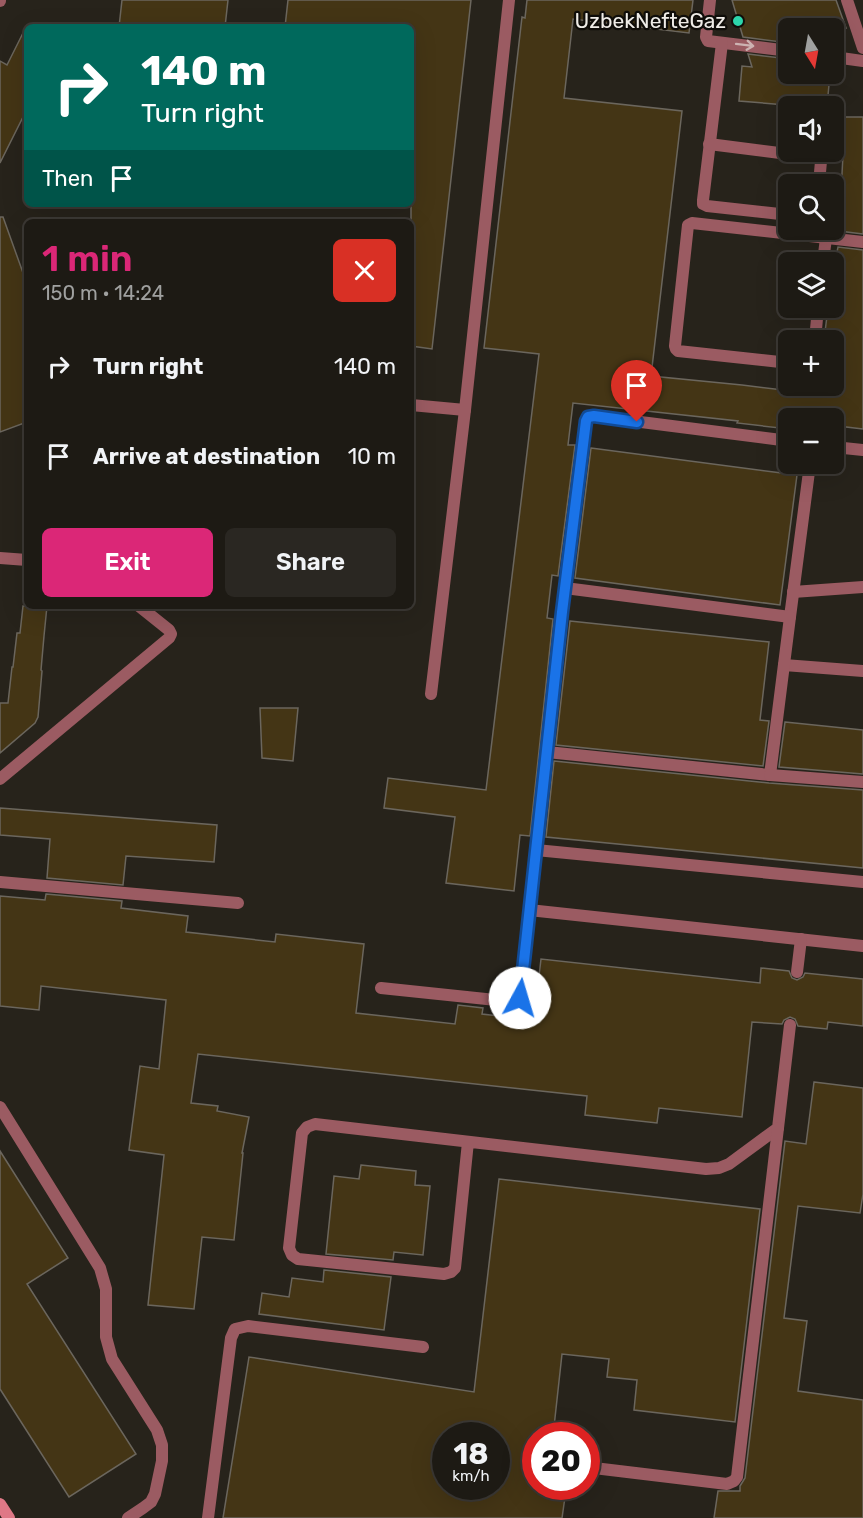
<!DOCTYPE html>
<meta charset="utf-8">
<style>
:root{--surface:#1d1a14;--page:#2a2722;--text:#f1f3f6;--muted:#a0a1a0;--line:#3b3834;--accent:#db2777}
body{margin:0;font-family:Rubik,sans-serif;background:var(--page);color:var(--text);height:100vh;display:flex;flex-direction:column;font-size:22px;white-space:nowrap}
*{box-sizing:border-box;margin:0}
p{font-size:20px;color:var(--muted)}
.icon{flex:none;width:33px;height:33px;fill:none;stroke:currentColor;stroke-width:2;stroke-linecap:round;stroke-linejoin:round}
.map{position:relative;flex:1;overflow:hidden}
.details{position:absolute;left:24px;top:219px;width:390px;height:390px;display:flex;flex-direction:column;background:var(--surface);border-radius:9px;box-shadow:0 6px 24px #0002,0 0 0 2px var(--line)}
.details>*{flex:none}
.banner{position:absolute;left:24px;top:24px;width:390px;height:183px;border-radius:9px;box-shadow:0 6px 24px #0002,0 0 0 2px var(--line);background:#00695c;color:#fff;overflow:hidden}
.needle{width:39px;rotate:169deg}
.tools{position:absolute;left:778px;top:18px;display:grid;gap:12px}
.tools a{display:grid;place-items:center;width:66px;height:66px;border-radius:9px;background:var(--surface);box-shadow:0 6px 24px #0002,0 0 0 2px var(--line);font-size:30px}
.speed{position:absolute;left:432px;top:1422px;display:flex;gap:12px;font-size:30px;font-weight:700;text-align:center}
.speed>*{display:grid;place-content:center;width:78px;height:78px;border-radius:50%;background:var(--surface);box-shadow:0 6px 24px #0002,0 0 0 2px var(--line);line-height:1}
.speed small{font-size:15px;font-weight:400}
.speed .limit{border:9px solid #d22;background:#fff;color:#111}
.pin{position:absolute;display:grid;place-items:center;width:51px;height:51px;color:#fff;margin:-62px -26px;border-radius:50% 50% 50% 0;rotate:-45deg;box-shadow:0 0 6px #0007}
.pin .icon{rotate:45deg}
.me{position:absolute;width:66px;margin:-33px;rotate:6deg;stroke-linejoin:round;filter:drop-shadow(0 0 4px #0008)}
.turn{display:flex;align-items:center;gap:21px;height:126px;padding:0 18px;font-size:27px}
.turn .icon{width:78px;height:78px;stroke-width:2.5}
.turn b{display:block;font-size:42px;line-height:51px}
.then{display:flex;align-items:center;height:57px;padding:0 18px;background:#0003;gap:12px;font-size:22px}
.round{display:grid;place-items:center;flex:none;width:63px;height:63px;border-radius:9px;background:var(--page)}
.summary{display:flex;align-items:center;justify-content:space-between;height:102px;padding:0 18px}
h1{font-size:36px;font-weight:600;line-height:45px;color:var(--accent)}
.primary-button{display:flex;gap:12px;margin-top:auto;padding:12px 18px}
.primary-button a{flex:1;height:69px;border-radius:9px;background:var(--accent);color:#fff;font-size:24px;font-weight:600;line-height:69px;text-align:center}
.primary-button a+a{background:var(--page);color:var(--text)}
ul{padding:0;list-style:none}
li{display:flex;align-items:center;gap:18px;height:90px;padding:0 18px}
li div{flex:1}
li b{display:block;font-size:22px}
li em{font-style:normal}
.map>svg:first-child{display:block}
.building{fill:#443515;stroke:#6b665d;stroke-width:1.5;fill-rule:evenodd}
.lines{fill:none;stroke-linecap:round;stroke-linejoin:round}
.lane{stroke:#9b5b62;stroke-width:12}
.secondary{stroke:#df7886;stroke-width:12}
.oneway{stroke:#cdb2b2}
.route-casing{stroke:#114b97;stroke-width:15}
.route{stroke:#1a73e8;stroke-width:10}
.poi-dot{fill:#2cd5ab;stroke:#0f0d09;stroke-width:2}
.labels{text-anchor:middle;stroke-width:4.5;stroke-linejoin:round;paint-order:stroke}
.poi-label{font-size:21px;fill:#efece7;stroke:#0f0d09;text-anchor:end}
</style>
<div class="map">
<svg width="863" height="1518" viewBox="0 0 863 1518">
<rect width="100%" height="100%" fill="#27231b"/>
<g class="building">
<path d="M122 0H228L225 27H119Z"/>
<path d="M288 0H471L432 349 411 346V27H285Z"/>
<path d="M527 0H693L689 33 573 19 564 98 682 111 651 376 742 385 834 396V340H824L828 308H834V252H837L838 247 863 250V429L838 426 839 418H789V429L737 423 738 421 573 403 568 445H575L558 576 552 575 547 618 553 619 530 836 520 835 514 891 446 883 455 817 384 808 388 778 486 790 539 354 484 348 522 17 525 18Z"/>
<path d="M732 0H836L846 28H789V43L743 37Z"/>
<path d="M27 25V109L0 163V61L7 65Z"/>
<path d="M748 54 789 59V74H830L827 106H798L739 101 742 66 752 67Z"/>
<path d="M845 117H863V234L839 231Z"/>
<path d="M0 217H3L27 284V422L0 432Z"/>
<path d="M591 448 797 475 780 605 575 578Z"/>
<path d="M23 606H47L44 636 41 670 42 671 38 717 35 723 0 753V703H8L12 667H13L17 633H20Z"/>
<path d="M570 621 769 642 760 720 769 721 763 766 556 745Z"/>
<path d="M260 708H298L293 761 262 758Z"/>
<path d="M785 722 863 730V774L779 767Z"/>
<path d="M554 761 769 783 863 790V868L546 837Z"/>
<path d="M0 808 217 825 214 862 126 856 123 885 47 878 50 839 0 835Z"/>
<path d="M46 894 122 901 121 908 188 916 186 932 275 942 276 934 364 944 356 1013 455 1024 458 1005 483 1008 482 1014 534 1020 541 959 760 983 761 968 789 971 792 978 797 980 803 977 805 973 863 979V1026L828 1022 827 1029 798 1026 795 1019 790 1017 784 1020 782 1024 752 1022 742 1117 659 1108 657 1123 585 1115 587 1096 198 1054 191 1103 218 1106 217 1111 249 1117 242 1153H243L234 1240 202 1237 194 1309 148 1305 164 1155 129 1150 140 1066 159 1069 166 1000 41 986 39 1010 0 1006V896L45 900Z"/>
<path d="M814 1082 863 1088V1194L860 1213 798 1206 784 1318 807 1321 798 1391 863 1400V1518H714L718 1491H740V1486L745 1478 785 1141 806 1144Z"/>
<path d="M0 1151 68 1258 27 1284 136 1454 69 1497 0 1389Z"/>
<path d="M361 1165 416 1171 415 1185 430 1186 423 1255 394 1252 393 1260 326 1254 334 1176 359 1179Z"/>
<path d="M499 1179 760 1209 735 1422 634 1410 637 1380 607 1377 609 1359 562 1354 553 1436H536V1486L566 1490 562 1518H223L249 1357 474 1392ZM446 1436H496V1486H446Z"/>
<path d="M324 1270 391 1277 384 1330 259 1314 262 1293 289 1297 292 1278 323 1282Z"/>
</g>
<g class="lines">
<g class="lane">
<path d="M710 0 706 37 708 41 789 51"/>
<path d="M847 0 863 48"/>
<path d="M0 1V0"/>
<path d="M722 43 703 200V204L707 206 789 215"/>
<path d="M834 57 863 61"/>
<path d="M709 144 819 158 821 161 819 184"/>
<path d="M823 262 826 238"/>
<path d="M815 340 818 308"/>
<path d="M789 363 678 351 676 349 675 346 688 225 692 223 863 242"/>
<path d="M411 405 465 410"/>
<path d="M834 447 863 450"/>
<path d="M0 558 27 560"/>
<path d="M793 592 863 587"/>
<path d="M790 617 810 464"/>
<path d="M784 665 863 671"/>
<path d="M431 694 465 410 509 0"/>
<path d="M547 752 770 775 790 617 565 588"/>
<path d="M770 775 863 782"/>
<path d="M0 779 169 638 171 634 169 630 139 606"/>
<path d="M536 850 863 882"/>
<path d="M0 882 238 903"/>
<path d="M529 910 863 946"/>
<path d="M797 972 801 939"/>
<path d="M381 988 514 1002 518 1001 520 998 565 588 586 421 588 417 594 416 789 441"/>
<path d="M0 1107 100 1268 106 1289V1337L112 1359 157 1430 162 1445V1461L155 1494 151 1502 143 1508 128 1518"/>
<path d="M468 1142 455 1268 451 1272 444 1274 298 1259 292 1255 289 1248 302 1133 307 1127 315 1124 706 1169 719 1168 729 1164 778 1128 790 1025"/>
<path d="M594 1468 727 1484 734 1481 737 1477 778 1128"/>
<path d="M208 1518 231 1338 235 1329 248 1326 423 1347"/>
</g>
<path class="secondary" d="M0 1504 9 1518"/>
</g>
<defs><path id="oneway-shaft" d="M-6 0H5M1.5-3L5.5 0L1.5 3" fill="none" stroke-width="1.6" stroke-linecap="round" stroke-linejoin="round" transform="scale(1.5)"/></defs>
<use class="oneway" href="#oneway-shaft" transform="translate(745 45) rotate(7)"/>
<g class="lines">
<defs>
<path id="route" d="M520 998 562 612 586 421 588 417 594 416 637 422"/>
</defs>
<use href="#route" class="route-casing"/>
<use href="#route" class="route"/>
</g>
<circle class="poi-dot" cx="738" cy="21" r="6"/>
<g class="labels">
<g class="poi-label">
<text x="726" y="28">UzbekNefteGaz</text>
</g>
</g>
</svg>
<div class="tools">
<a><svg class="needle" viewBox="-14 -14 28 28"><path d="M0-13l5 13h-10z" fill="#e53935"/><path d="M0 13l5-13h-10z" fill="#a0a1a0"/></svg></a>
<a><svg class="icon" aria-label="sound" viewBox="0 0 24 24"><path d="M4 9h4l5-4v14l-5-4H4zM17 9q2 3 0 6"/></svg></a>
<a><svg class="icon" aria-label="search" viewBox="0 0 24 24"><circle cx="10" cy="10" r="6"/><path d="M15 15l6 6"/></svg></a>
<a><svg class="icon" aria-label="layers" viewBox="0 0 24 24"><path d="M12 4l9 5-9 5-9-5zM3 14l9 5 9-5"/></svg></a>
<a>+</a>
<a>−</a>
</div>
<div class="speed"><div>18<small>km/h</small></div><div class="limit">20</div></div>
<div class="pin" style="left:637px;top:422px;background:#d93025"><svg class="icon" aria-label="arrive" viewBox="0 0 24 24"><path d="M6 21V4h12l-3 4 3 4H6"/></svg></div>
<svg class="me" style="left:520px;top:998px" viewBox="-20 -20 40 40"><circle r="19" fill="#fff"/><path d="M0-13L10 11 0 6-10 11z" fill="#1a73e8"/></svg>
<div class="banner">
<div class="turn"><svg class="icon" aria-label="right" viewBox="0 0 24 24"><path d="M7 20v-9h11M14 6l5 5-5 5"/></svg><div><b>140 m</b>Turn right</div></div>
<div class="then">Then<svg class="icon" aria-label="arrive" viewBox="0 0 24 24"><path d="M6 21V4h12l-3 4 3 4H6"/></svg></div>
</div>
<section class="details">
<div class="summary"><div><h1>1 min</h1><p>150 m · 14:24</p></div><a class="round" style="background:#d93025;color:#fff"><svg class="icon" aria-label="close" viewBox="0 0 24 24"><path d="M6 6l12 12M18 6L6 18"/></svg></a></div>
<ul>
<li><svg class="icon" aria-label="right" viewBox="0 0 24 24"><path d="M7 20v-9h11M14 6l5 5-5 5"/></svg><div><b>Turn right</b></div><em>140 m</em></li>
<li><svg class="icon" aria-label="arrive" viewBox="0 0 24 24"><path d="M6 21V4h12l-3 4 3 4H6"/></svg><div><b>Arrive at destination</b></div><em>10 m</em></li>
</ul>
<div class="primary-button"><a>Exit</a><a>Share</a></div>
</section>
</div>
